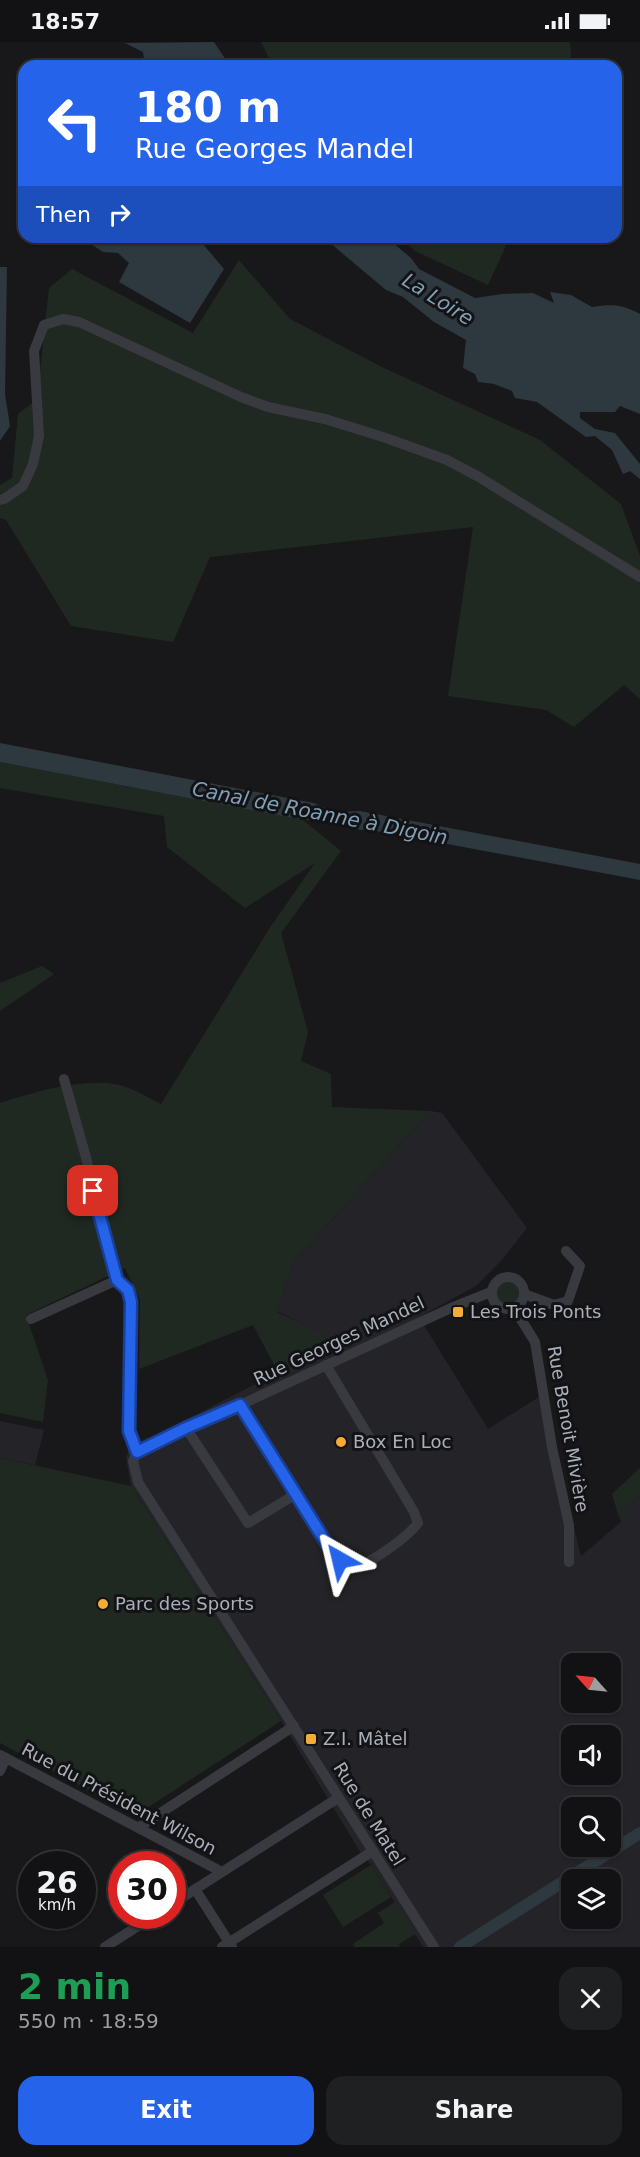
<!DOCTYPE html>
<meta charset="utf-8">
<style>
:root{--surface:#121214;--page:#1f2022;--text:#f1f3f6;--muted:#9c9ea0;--line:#313234;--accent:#2563eb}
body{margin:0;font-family:"DejaVu Sans",sans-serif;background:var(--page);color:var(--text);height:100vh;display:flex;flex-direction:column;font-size:22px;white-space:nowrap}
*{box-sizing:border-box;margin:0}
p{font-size:20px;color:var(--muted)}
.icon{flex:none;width:33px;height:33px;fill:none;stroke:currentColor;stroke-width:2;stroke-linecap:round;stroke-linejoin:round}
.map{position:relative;height:1905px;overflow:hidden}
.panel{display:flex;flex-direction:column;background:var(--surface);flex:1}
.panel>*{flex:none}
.guide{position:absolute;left:18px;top:18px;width:604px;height:183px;border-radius:18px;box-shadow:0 2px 4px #0004,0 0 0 2px var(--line);background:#2563eb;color:#fff;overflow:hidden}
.needle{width:39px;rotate:297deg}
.tools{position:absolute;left:561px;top:1611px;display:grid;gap:12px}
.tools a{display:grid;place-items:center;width:60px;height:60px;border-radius:12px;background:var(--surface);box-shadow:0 2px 4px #0004,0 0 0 2px var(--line);font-size:30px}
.speed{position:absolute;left:18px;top:1809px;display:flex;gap:12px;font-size:30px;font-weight:700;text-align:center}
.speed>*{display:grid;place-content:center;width:78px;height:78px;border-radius:50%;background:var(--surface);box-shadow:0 2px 4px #0004,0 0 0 2px var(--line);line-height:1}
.speed small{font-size:15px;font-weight:400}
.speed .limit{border:9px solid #d22;background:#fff;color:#111}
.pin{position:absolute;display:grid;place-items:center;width:51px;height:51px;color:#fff;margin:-26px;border-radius:12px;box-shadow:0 3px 9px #0006}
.me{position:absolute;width:66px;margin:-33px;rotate:323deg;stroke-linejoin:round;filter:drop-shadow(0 0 4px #0008)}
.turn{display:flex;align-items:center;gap:21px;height:126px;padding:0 18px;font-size:27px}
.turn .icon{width:78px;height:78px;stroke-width:2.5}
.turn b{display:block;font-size:42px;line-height:51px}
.then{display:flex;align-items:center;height:57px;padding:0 18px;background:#0003;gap:12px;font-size:22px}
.round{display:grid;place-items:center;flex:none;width:63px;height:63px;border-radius:18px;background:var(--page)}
.headline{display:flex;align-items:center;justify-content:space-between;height:102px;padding:0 18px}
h1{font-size:36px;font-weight:800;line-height:45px;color:#1e9e55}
.action{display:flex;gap:12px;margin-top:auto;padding:12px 18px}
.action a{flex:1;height:69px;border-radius:18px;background:var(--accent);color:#fff;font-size:24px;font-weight:800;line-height:69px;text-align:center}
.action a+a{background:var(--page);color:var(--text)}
.status{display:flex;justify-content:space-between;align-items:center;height:42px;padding:0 30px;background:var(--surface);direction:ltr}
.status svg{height:16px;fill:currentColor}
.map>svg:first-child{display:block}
.built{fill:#242428;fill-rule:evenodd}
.green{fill:#202921}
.water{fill:#2e383f}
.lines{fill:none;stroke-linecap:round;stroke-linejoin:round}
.river{stroke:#2e383f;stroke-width:12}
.minor{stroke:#393a40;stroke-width:10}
.route-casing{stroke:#184099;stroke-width:15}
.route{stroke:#2563eb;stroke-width:10}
.poi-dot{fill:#f5ac36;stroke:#131316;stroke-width:2}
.labels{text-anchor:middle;stroke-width:6;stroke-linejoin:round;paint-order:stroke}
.poi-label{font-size:18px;fill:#aab0ba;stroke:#131316;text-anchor:start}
.street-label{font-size:18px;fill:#aab0ba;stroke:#131316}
.water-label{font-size:20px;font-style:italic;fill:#819fb5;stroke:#131316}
</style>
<div class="status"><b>18:57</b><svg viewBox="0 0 49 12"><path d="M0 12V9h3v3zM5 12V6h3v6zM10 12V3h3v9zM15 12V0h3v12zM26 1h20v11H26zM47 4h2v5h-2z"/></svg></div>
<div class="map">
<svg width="640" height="1905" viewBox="0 0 640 1905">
<rect width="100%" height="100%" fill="#18181a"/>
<g class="built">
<path d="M430 1069 442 1071 527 1186 502 1218 476 1244 419 1275 488 1387 539 1355 558 1419 581 1514 621 1480 618 1472 640 1453V1905H423L371 1823 359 1808 281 1679 131 1444 126 1416 129 1407 337 1300 277 1269 293 1221ZM572 1622H610V1660H572ZM572 1694H610V1732H572ZM572 1766H610V1804H572ZM572 1838H610V1876H572Z"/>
<path d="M0 1379 44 1388 35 1423 0 1416Z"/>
</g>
<g class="green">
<path d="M261 0H570L571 9 570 24H273Z"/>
<path d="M399 195H510L488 243 415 209Z"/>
<path d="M239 218 290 277 382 325 540 398 621 462 640 514V657L624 643 574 685 546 668 448 654 473 485 210 515 173 600 71 584 6 478 0 476V443L12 436 18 372 37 357 49 246 72 227 193 291Z"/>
<path d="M0 720 303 778 341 809 281 891 308 990 301 1019 331 1032 332 1065 430 1069 293 1221 277 1270 338 1299 278 1330 253 1283 139 1327 140 1258 125 1226 26 1273 48 1338 43 1380 0 1371V1061C36 1050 86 1034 123 1044 136 1048 149 1056 161 1062L271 884 315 821 245 866 167 805 164 774 0 746Z"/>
<path d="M42 924 54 932 0 969V941Z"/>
<circle cx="507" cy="1251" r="12"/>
<path d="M0 1416 131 1444 281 1679 136 1773 0 1701Z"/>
<path d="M640 1426V1453L618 1472 612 1452Z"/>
<path d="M371 1823 391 1855 343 1885 323 1853Z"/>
<path d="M395 1860 415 1892 399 1902 400 1905H355L353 1902 384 1881 378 1871Z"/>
</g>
<g class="water">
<path d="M214 0 230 24H178L173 22 171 24H145L143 10 125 1Z"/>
<path d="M92 195H197L224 227 190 281 119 240 129 221 118 211 103 210 91 202Z"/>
<path d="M323 195H386L411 216 419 227 475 256 502 252 533 251 554 261 550 250 571 253 592 265C612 262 622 262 640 272V372L620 364 615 370H580V376L595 387 615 391 640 422V437L630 429 623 432 612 408 595 394 586 395 537 360 515 356 512 349 494 342 478 340 475 332 463 326 466 298 434 280 403 255 386 248Z"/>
<path d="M0 225H7L5 352 10 384 0 399Z"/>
<path d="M0 701 314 761 334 770 360 769 640 822V838L383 790 354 787 332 779 303 778 0 720Z"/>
</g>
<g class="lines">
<path class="river" d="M460 1905 640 1791"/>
<g class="minor">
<path d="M0 458 4 457 23 444 33 422 39 394 34 309 44 283 63 277 79 280 241 355 268 365 325 377 383 395 447 418 479 435 640 535"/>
<path d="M64 1037 87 1119 94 1157 117 1238 128 1248 131 1260 129 1389 137 1410"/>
<circle cx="508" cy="1251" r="16"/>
<path d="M524 1252 554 1263 568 1259 580 1224 566 1209"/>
<path d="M514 1266 535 1300 552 1405 569 1483V1520"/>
<path d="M31 1277 117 1238"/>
<path d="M240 1363 327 1502C335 1511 340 1520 352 1523 368 1526 409 1493 418 1481L414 1470 326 1323"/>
<path d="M186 1386 248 1481 296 1452"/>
<path d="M137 1410 133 1419 138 1440 434 1905"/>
<path d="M137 1410 186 1386 240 1363 451 1266 491 1250"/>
<path d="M0 1713 222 1830"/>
<path d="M0 1729 6 1716"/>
<path d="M139 1785 294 1684"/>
<path d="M195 1847 232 1905"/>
<path d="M172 1862 338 1756"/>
<path d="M105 1905 154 1874"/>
<path d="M222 1905 373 1809"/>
</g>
</g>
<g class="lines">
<defs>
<path id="route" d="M93 1149 117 1238 128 1248 131 1260 129 1389 137 1410 186 1386 240 1363 327 1502 340 1518"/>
</defs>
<use href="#route" class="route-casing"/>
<use href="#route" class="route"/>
</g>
<g class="poi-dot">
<rect x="452" y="1264" width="12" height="12" rx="3"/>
<circle cx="341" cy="1400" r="6"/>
<circle cx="103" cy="1562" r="6"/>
<rect x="305" y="1691" width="12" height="12" rx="3"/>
</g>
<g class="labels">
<g class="poi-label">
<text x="470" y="1276">Les Trois Ponts</text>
<text x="353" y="1406">Box En Loc</text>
<text x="115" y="1568">Parc des Sports</text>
<text x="323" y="1703">Z.I. Mâtel</text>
</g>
<g class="street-label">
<text transform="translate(339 1299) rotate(-25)" y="6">Rue Georges Mandel</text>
<text transform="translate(568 1387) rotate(80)" y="6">Rue Benoit Mivière</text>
<text transform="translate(119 1757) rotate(28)" y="6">Rue du Président Wilson</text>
<text transform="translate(369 1772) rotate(58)" y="6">Rue de Matel</text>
</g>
<g class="water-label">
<text transform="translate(438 257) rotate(32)" y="7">La Loire</text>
<text transform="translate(320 771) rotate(11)" y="7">Canal de Roanne à Digoin</text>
</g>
</g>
</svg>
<div class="tools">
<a><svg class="needle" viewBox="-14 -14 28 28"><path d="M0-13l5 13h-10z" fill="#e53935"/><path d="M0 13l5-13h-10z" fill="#9c9ea0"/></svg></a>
<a><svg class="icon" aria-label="sound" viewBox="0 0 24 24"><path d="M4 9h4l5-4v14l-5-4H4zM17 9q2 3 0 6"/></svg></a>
<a><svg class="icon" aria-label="search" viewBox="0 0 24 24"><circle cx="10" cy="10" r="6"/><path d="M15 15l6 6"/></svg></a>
<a><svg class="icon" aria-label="layers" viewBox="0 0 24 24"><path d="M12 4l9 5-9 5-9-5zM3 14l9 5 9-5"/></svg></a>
</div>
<div class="speed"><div>26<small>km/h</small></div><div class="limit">30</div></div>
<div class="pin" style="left:93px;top:1149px;background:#d93025"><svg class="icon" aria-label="arrive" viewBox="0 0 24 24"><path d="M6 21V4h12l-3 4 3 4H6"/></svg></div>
<svg class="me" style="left:340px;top:1518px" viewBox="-20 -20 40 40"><path d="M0-17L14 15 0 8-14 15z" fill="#2563eb" stroke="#fff" stroke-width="4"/></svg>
<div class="guide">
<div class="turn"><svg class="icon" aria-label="left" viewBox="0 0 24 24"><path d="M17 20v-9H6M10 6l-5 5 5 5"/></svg><div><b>180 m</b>Rue Georges Mandel</div></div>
<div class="then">Then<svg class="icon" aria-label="right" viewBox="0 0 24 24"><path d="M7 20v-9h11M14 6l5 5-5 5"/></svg></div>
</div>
</div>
<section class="panel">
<div class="headline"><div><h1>2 min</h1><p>550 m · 18:59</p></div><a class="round"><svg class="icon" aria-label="close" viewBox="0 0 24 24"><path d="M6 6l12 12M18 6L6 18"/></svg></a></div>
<div class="action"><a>Exit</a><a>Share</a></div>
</section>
